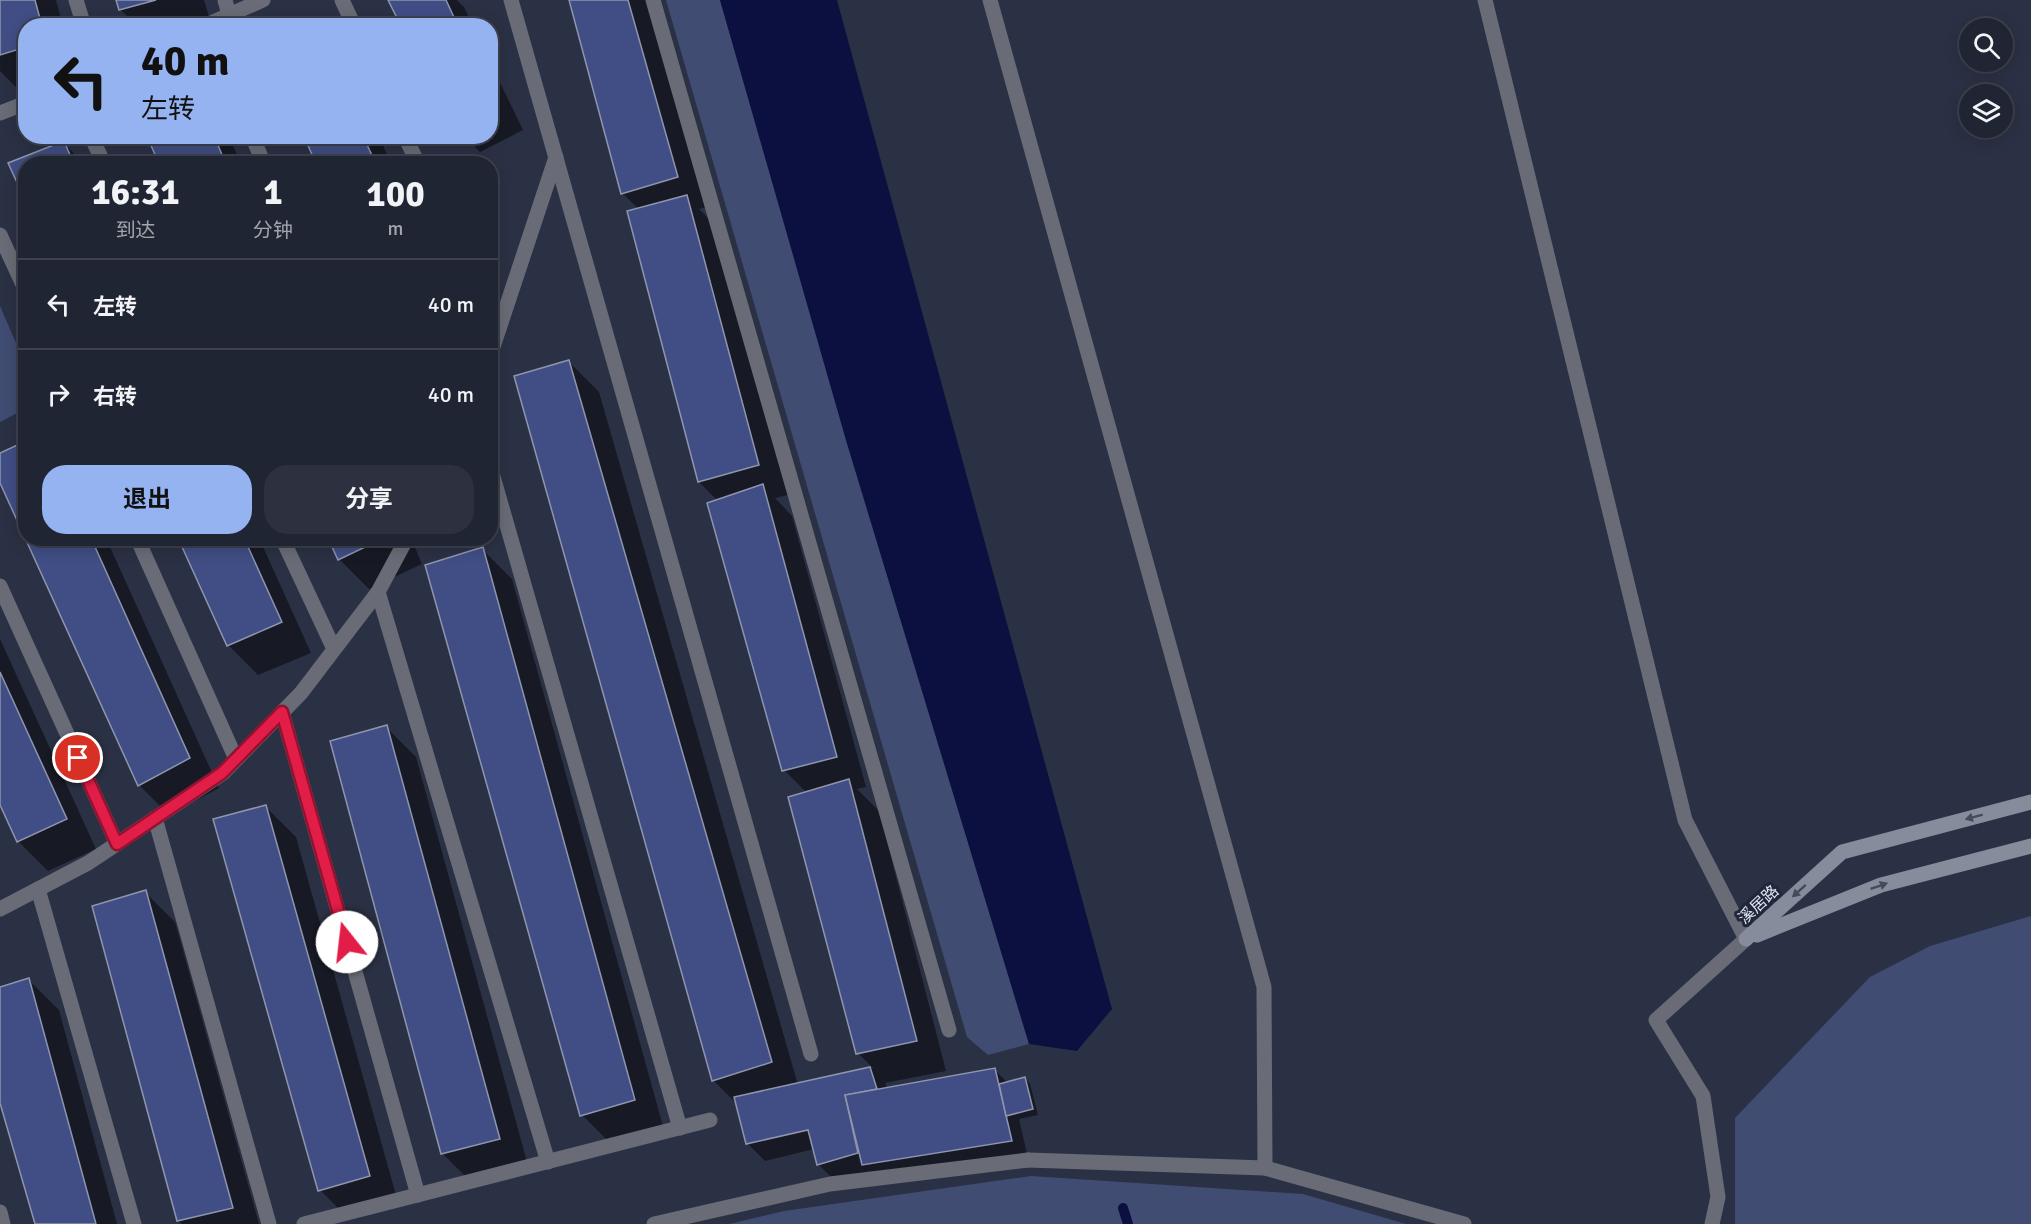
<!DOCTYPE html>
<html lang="zh">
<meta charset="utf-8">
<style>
:root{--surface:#202533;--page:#2d313f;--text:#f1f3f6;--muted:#a2a5ac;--line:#3d424e;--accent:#95b2f1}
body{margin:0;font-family:Signika,"Noto Sans SC",sans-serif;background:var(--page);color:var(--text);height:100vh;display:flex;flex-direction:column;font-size:22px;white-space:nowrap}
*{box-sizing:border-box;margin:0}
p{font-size:20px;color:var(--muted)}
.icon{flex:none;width:33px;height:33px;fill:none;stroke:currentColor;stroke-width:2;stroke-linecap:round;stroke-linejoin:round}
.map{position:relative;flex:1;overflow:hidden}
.details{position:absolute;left:18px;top:156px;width:480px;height:390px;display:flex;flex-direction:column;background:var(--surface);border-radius:24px;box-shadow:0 3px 15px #0003,0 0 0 2px var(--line)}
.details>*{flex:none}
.banner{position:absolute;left:18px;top:18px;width:480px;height:126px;border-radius:24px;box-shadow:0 3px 15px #0003,0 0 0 2px var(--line);background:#95b2f1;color:#111;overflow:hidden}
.buttons{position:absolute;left:1959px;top:18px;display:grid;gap:12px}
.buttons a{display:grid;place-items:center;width:54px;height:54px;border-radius:50%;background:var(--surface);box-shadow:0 3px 15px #0003,0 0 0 2px var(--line);font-size:30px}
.pin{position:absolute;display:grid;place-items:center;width:51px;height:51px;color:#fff;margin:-26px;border:3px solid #fff;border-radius:50%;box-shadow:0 2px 6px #0007}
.me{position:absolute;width:66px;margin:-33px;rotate:344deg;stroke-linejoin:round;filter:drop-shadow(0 0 4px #0008)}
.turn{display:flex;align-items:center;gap:21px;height:126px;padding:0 24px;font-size:27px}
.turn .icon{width:78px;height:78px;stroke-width:2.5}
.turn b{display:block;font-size:42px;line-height:51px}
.eta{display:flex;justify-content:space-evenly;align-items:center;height:102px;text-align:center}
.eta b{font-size:36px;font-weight:700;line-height:42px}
.primary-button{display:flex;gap:12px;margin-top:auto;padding:12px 24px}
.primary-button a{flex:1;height:69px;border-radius:24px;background:var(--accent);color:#111;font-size:24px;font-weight:700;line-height:69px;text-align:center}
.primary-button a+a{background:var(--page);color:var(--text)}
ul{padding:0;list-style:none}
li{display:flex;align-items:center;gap:18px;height:90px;padding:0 24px;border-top:2px solid var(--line)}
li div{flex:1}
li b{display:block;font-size:22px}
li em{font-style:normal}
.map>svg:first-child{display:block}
.green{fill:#414c73}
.water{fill:#0c1041}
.shadow{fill:#0007}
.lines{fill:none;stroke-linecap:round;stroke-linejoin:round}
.stream{stroke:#0c1041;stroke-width:10}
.building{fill:#414e85;stroke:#8e95ad;stroke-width:1.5}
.lane{stroke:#696c76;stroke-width:15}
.street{stroke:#696c76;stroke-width:15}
.secondary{stroke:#878c9c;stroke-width:15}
.oneway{fill:#454a5c}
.route-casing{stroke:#92132f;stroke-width:15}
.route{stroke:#e11d48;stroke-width:10}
.labels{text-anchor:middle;stroke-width:6;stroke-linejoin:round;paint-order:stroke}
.street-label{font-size:16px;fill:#e0e4f1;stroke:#21273a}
</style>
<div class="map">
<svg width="2031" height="1224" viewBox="0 0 2031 1224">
<rect width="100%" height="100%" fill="#2b3144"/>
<g class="green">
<path d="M666 0H720L846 440 1029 1044 988 1055 967 1037Z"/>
<path d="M0 306 25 364V409L0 422Z"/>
<path d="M2031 916V1224H1735V1118L1870 977 1930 946Z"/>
<path d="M1031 1176 1303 1194 1406 1224H729L784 1211Z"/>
</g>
<path class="water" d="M720 0H837L1112 1009 1077 1051 1029 1044 846 440Z"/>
<g class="shadow">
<path d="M0 0H56L63 26H26V86L17 88 0 71Z"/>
<path d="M118 0H204L211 23 202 26H137L120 9Z"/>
<path d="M390 0H457L464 7 473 26H402Z"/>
<path d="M570 0H649L707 207 699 209 717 227 788 495 775 498 792 516 866 787 857 789 879 811 946 1071 885 1083 888 1089 994 1069 1008 1083 1025 1078 1030 1084 1038 1115 1019 1119 1028 1158 880 1182 870 1171 835 1181 818 1164 814 1149 765 1161 748 1144 738 1105 713 1080 569 362 599 392 798 1085 873 1068 858 1053 807 793 784 770 718 501 699 482 639 209 622 193Z"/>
<path d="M490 62 523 130 480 152 464 136H490Z"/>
<path d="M148 136H229L241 164H161Z"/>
<path d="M306 136H379L391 164H317Z"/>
<path d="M64 143 84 164H10Z"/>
<path d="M490 385 494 394 490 396Z"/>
<path d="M27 538H106L219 788 169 815 139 785Z"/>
<path d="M180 538H259L311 653 258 675 228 645Z"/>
<path d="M329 538H411L422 564 369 589 339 559Z"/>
<path d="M482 549 512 579 664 1130 612 1145 582 1115Z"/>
<path d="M0 639 96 849 48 871 18 841 0 801Z"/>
<path d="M386 727 416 757 529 1169 473 1184 443 1154 332 743Z"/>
<path d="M266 807 296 837 399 1206 350 1220 320 1190Z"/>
<path d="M145 892 175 922 259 1224H182L178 1221Z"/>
<path d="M29 980 59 1010 117 1224H36L0 1098V989Z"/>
</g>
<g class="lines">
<path class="stream" d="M1123 1208 1128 1224"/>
</g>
<g class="building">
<path d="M0 0H35L42 26H26V47L0 55Z"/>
<path d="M116 0H156L119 10Z"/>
<path d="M388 0H446L458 26H401Z"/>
<path d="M569 0H628L678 177 621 194Z"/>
<path d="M147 136H214L226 164H159Z"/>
<path d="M304 136H363L376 164H316Z"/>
<path d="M64 141 74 164H26V202L8 163Z"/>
<path d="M687 195 759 465 698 482 627 211Z"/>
<path d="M569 360 772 1062 712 1081 514 376Z"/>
<path d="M26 441V538H91L190 758 138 786 0 483V453Z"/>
<path d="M763 484 837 757 782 771 707 503Z"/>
<path d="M178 538H244L282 622 227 646Z"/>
<path d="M328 538H384L338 560Z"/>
<path d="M483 547 635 1100 580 1116 425 565Z"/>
<path d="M0 672 67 819 17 842 0 805Z"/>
<path d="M387 725 500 1139 441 1154 330 741Z"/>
<path d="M849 779 917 1041 856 1054 788 797Z"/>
<path d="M266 805 370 1176 318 1191 213 819Z"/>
<path d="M146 890 233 1208 177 1221 92 906Z"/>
<path d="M29 978 96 1224H35L0 1103V987Z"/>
<path d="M870 1067 877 1089 845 1095 858 1153 817 1165 808 1130 746 1144 734 1097Z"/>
<path d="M995 1068 1012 1141 862 1165 845 1095Z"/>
<path d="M1025 1077 1033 1109 1006 1116 999 1084Z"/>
</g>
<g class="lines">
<g class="lane">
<path d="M76 0 84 26"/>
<path d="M225 0 229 15"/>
<path d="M342 0 354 26"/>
<path d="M653 0 949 1030"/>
<path d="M1485 0 1685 820 1746 939 1656 1020 1703 1096 1718 1197 1712 1224"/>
<path d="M91 136 104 164"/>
<path d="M252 136 264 164"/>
<path d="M405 136 418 164"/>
<path d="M0 235 26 291"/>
<path d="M490 466 680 1128"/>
<path d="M137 538 236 759"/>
<path d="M282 538 334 649"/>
<path d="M0 586 117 844"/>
<path d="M378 592 548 1162"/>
<path d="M282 712 418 1195"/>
<path d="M155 818 269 1224"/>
<path d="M38 889 134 1224"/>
<path d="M1028 1160 1265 1168 1464 1224"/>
<path d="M0 1212 3 1224"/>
<path d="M304 1224 710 1120"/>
</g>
<g class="street">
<path d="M511 0 811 1054"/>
<path d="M990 0 1264 987 1265 1168"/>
<path d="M204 26 263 0"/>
<path d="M0 113 26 103"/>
<path d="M490 356 556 157"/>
<path d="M0 909 88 863 223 773 301 693 378 592 407 538"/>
<path d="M654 1224 830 1184 1028 1160"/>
</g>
<g class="secondary">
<path d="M1757 935 1881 885 2031 846"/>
<path d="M1746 939 1842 852 2031 802"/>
</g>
</g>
<defs><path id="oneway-solid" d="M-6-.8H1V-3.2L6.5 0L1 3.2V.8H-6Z" transform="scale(1.5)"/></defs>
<g class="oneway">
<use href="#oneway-solid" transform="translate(1974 817) rotate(165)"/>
<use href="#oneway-solid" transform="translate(1879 886) rotate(-19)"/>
<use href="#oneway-solid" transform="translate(1799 891) rotate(138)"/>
</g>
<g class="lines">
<defs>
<path id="route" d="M78 758 117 844 222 773 282 712 347 942"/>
</defs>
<use href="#route" class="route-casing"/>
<use href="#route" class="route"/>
</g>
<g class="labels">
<g class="street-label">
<text transform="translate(1758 904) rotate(-43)" y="6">溪居路</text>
</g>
</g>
</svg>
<div class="buttons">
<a><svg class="icon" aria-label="search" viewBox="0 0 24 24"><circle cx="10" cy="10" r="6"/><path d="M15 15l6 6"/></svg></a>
<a><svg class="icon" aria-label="layers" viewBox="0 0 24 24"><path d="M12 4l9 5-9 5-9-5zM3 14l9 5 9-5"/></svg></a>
</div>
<div class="pin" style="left:78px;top:758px;background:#d93025"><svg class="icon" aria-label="arrive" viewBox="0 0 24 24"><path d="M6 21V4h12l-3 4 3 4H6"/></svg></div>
<svg class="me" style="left:347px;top:942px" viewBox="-20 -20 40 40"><circle r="19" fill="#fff"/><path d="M0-13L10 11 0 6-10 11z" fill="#e11d48"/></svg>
<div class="banner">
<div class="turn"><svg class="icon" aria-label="left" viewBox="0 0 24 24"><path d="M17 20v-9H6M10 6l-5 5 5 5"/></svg><div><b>40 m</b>左转</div></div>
</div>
<section class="details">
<div class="eta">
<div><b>16:31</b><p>到达</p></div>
<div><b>1</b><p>分钟</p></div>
<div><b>100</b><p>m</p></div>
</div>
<ul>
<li><svg class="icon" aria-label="left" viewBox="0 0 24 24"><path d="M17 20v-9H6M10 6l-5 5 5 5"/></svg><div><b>左转</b></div><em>40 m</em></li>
<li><svg class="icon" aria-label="right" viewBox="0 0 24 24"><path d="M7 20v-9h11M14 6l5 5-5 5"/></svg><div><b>右转</b></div><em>40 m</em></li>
</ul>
<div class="primary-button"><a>退出</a><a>分享</a></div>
</section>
</div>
